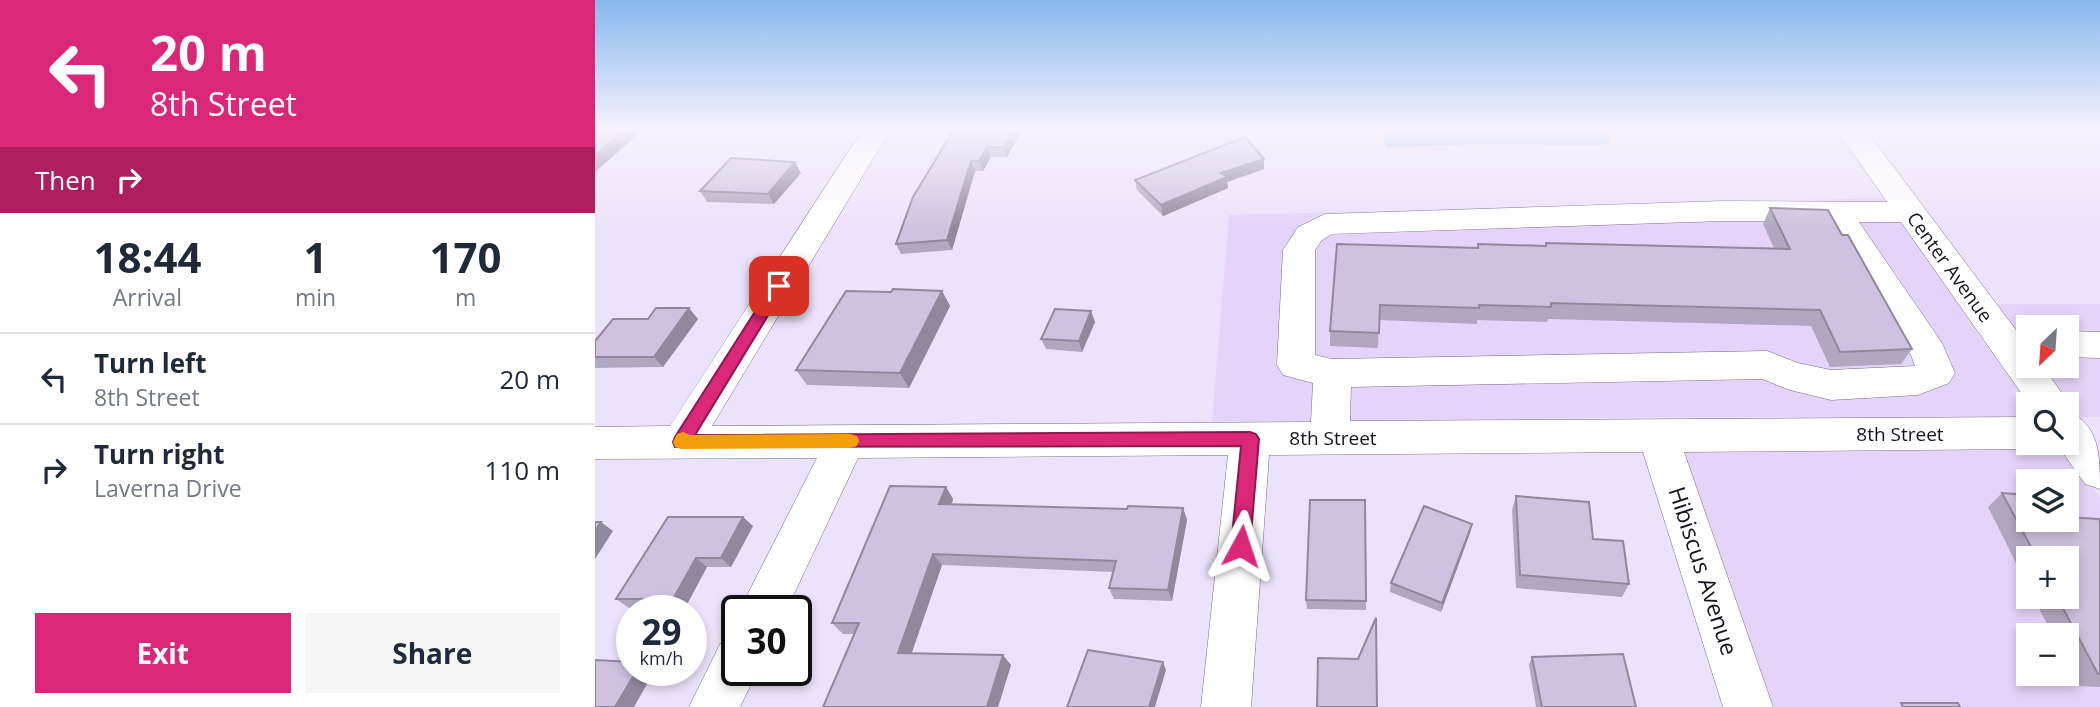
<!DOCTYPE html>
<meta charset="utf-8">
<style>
:root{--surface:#fff;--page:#f6f6f7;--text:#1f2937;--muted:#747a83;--line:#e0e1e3;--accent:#db2777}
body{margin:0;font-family:"Open Sans",sans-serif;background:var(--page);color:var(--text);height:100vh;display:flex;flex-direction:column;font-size:26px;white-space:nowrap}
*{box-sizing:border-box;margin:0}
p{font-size:23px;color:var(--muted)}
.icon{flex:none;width:38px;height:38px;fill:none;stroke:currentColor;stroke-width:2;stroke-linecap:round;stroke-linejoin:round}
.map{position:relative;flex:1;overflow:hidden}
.side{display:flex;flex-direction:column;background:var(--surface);width:595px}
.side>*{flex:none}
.guide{background:#db2777;color:#fff;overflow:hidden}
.needle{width:46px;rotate:205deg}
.tools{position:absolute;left:1421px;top:315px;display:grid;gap:14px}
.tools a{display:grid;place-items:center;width:63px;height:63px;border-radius:0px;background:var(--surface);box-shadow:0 4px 10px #0003;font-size:35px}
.speed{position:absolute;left:21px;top:595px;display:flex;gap:14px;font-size:35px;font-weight:700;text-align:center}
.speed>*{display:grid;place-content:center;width:91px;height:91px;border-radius:50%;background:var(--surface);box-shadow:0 4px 10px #0003;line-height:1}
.speed small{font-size:18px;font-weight:400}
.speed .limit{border:4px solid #111;border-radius:10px;background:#fff;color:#111}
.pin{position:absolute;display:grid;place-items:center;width:60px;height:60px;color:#fff;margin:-30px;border-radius:14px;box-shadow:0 4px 10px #0006}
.me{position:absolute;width:77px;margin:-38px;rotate:5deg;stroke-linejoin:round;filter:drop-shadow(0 0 5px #0008)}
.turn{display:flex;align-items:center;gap:24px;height:147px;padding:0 35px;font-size:32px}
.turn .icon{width:91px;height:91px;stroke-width:2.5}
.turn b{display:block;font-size:49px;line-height:60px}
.then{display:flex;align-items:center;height:66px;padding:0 35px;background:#0003;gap:14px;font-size:26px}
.eta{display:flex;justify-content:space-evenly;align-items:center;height:119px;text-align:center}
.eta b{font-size:42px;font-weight:700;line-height:49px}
.action{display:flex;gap:14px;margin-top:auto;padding:14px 35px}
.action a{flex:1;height:80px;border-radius:0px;background:var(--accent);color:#fff;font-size:28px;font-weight:700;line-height:80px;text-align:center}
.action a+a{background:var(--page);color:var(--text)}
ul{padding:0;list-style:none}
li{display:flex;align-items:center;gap:21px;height:91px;padding:0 35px;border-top:2px solid var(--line)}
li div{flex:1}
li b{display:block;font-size:26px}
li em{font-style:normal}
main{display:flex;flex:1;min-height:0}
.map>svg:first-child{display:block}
.built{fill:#e5d4f9;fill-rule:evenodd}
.water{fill:#97bdf6}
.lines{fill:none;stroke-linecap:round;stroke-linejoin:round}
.minor-casing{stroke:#776b86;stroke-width:1}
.minor{fill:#fff;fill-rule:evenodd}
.wall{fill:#b2a7c1}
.shaded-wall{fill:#91889d}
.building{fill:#cfc2e0;stroke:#91889d;stroke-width:2}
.route{fill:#db2777;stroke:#8e194d;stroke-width:2}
.slow{fill:#f59e0b}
.labels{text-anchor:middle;stroke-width:5;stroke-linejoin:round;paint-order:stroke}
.street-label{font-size:19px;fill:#18131d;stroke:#fff}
.near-street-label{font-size:23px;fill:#18131d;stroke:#fff}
</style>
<main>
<section class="side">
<div class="guide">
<div class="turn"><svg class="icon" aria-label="left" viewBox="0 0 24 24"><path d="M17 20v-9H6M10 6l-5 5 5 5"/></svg><div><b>20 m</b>8th Street</div></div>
<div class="then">Then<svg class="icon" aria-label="right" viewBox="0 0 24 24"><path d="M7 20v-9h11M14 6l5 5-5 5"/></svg></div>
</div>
<div class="eta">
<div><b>18:44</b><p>Arrival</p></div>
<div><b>1</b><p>min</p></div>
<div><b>170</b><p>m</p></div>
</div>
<ul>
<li><svg class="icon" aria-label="left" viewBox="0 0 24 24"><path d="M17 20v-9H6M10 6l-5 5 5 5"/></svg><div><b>Turn left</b><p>8th Street</p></div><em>20 m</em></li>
<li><svg class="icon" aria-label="right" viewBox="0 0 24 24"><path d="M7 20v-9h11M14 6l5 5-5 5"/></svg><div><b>Turn right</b><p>Laverna Drive</p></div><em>110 m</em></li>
</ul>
<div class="action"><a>Exit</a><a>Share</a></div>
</section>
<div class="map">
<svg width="1505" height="707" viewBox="0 0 1505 707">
<rect width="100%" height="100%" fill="#ede2fb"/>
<g class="built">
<path d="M1291 198 1438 404H1433V418L1076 417 617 423 634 215Z"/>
<path d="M1398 304H1505V417H1482L1444 366H1472V327H1433V351Z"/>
<path d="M1470 449 1505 498V707H1176L1088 451ZM1433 481H1472V520H1433ZM1433 558H1472V597H1433ZM1433 635H1472V674H1433Z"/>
</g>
<path class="water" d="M791 129H1013L1016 142 1001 145 884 144 792 147 788 140Z"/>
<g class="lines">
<defs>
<g id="minor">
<path d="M268 129H296L117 426 716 422 718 383 688 375 682 365 688 250 703 227 730 214 1128 201 1292 202 1241 129H1270L1433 346V366H1448L1474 404 1472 409V404H1434L1306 222H1264L1347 343 1360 373 1354 383 1323 395 1236 400 1195 390 1167 379 756 387 755 421 1433 417V443H1448L1433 449 1089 452 1178 707H1128L1048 452 674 455 656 707H606L633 455 263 458 191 611H144L222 458 0 459V427L75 426ZM1128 221H1232L1316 355 1320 366 1236 370 1203 363 1172 351 737 359 720 355V250L726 241 737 234Z"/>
<path d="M1472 331 1505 332V358L1472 357Z"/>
<path d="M1472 411C1505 424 1505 456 1505 489L1490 484 1461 443H1472Z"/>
<path d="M142 637V670H163L145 707H94L125 644Z"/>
</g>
</defs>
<use href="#minor" class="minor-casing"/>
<use href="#minor" class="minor"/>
</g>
<g class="wall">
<path d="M359 129H427L412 157H396L388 171H380L357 250 306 254 301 244Z"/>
<path d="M669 169 632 182 633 188 568 216 542 190 540 180Z"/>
<path d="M206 173 179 204 112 202 105 191Z"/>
<path d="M1175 208 1247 235 1317 349 1306 364 1235 367 1216 326 953 319 952 322 882 320V324L784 320 783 348 735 346V331L882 248 883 244 950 246 951 243 1179 248 1168 224Z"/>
<path d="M347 291 355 306 314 388 212 385 201 370 296 292Z"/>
<path d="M103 319 68 367 0 368V341Z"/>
<path d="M500 322 487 352 451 349 446 339Z"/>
<path d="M351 487 358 499 357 504 532 509 588 508 592 520 577 601 519 599 514 588 518 572 347 565 316 654 416 665 403 707 259 634H248L237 623Z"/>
<path d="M1407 493 1433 520 1505 522V687L1483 686 1472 663V635H1458L1438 597H1472V558H1433V587L1393 507Z"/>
<path d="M921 496 998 539 1034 584 1027 597 921 588 917 510Z"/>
<path d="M877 524 875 533 846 612 795 592 796 583Z"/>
<path d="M158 526 136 567H112L90 608H34L21 599Z"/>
<path d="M711 600 771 601V610L712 609Z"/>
<path d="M937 657 1041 707H941L934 665Z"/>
</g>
<g class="shaded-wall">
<path d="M30 129H49L0 172V155Z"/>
<path d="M418 129H427L412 157 409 147Z"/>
<path d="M392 147 396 157 388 171 384 161Z"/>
<path d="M669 159V169L632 182 633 188 568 216 566 205 626 173Z"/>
<path d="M376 161 380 171 357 250 352 240Z"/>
<path d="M200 162 206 173 179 204 173 194Z"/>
<path d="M347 291 355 306 314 388 305 373Z"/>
<path d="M94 308 103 319 68 367 59 357Z"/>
<path d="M496 311 500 322 487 352 484 341Z"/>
<path d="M351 487 358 499 352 516 344 504Z"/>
<path d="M588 508 592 520 577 601 573 590Z"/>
<path d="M148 517 158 526 136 567 126 558Z"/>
<path d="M6 522 18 531 0 559V531Z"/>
<path d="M877 524 875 533 846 612 847 603Z"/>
<path d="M338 554 347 565 313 664 303 653Z"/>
<path d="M101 558 112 567 90 608 78 599Z"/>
<path d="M408 655 416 665 403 707H392Z"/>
<path d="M568 662 571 670 560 707H554Z"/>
<path d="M42 670H60L39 707H20Z"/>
</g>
<g class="building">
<path d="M0 129H30L0 155Z"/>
<path d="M359 129H418L409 147H392L384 161H376L352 240 301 244 318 197Z"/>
<path d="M650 137 669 159 626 173 632 177 566 205 540 180Z"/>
<path d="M136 158 200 162 173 194 105 191Z"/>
<path d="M1175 208 1233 210 1247 235H1253L1317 349 1245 352 1225 310 956 303V307L884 305V308L785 305 784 333 735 331 742 244 883 248V244L951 246V243L1195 249Z"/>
<path d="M298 289 347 291 305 373 201 370 251 291 296 292Z"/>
<path d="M61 308H94L59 357H0V341L18 319H53Z"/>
<path d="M460 309 496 311 484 341 446 339Z"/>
<path d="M295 486 351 487 344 504 532 509 533 506 588 508 573 590 514 588 521 561 338 554 303 653 408 655 392 707H228L264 623H237Z"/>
<path d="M1407 493 1433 495V520H1472V517L1504 519 1505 522V674H1503L1462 597H1472V558H1442Z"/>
<path d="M921 496 994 502 998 539 1028 541 1034 584 925 575Z"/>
<path d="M715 500H770L771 601 711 600Z"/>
<path d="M829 506 877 524 847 603 796 583Z"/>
<path d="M73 517H148L126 558H101L78 599H21Z"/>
<path d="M0 522H6L0 531Z"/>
<path d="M781 618 782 707H722L723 658 763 659Z"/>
<path d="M493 650 568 662 554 707H472Z"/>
<path d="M1028 654 1041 707H947L937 657Z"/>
<path d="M0 660 37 662V670H42L20 707H0Z"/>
<path d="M1306 703H1363L1365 707H1308Z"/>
</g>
<linearGradient id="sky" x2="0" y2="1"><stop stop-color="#87b8ee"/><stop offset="0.57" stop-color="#f7f2fd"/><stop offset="1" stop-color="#f7f2fd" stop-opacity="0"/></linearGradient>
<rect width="1505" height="228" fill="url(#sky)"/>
<path class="route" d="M184 281 191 286 100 435 655 432 661 434 664 439 655 546 652 552 646 555 639 552 636 546 646 446 80 447 78 442 80 437 179 282Z"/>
<path class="slow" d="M88 432 95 435 255 434 262 436 264 441 262 446 255 448 86 449 80 447 78 442 82 434Z"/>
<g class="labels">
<g class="street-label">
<text transform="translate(1355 267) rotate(54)" y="7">Center Avenue</text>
<text x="1305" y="441">8th Street</text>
<text x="738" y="445">8th Street</text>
</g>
<g class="near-street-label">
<text transform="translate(1108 571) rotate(72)" y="8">Hibiscus Avenue</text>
</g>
</g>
</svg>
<div class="tools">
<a><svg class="needle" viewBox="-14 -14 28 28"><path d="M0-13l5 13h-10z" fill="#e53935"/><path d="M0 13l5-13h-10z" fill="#747a83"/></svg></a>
<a><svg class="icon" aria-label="search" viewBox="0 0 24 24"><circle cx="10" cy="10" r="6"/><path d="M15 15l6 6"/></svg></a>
<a><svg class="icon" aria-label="layers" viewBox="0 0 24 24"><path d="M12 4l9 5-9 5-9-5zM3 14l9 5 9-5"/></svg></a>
<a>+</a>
<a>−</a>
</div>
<div class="speed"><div>29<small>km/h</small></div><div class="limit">30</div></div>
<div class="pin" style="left:184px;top:286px;background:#d93025"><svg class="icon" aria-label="arrive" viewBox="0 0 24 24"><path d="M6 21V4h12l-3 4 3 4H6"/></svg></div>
<svg class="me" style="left:646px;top:546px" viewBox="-20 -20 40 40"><path d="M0-17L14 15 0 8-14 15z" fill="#db2777" stroke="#fff" stroke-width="4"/></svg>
</div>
</main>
